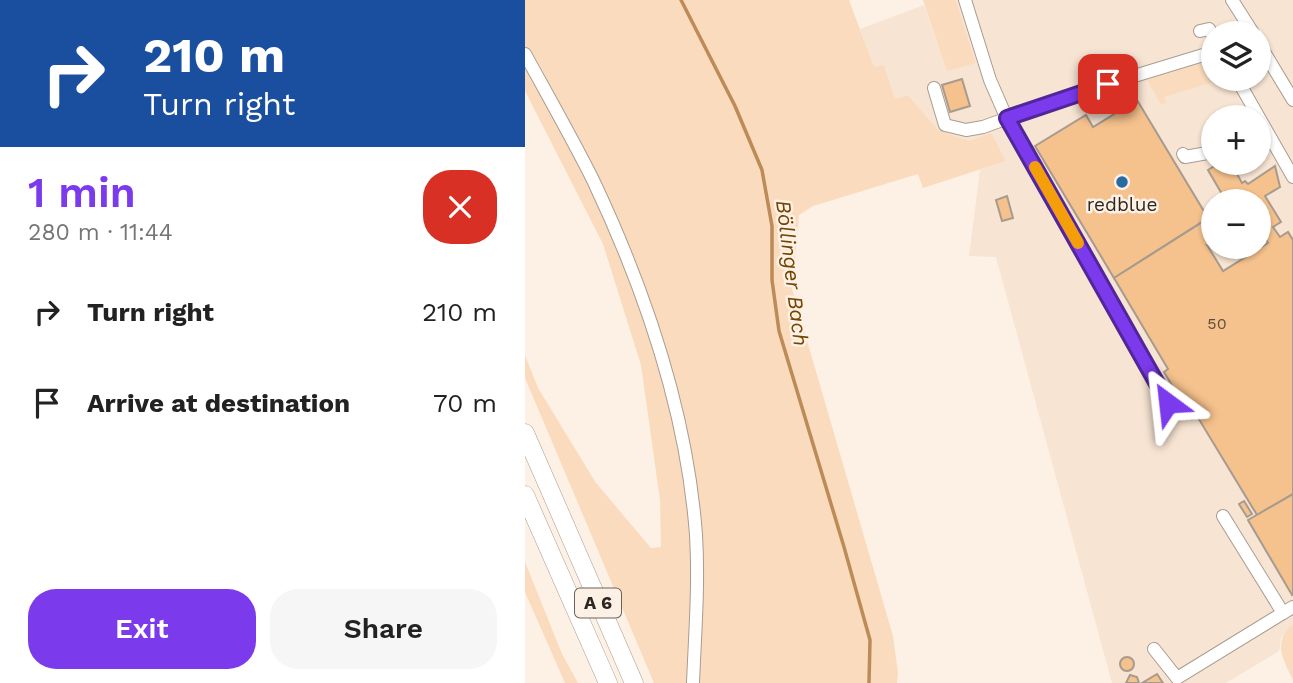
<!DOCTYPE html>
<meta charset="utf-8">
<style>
:root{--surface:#fff;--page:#f6f6f6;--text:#222;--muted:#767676;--accent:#7c3aed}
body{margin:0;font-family:"Work Sans",sans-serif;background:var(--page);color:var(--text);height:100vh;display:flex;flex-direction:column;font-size:26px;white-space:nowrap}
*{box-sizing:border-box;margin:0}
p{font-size:23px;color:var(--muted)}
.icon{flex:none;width:38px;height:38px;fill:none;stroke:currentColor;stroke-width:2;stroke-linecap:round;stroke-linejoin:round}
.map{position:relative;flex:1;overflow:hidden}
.drawer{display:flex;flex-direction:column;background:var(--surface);width:525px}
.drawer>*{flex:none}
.hud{background:#1a4fa0;color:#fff;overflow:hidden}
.controls{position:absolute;left:676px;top:21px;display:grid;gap:14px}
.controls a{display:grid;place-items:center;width:70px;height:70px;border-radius:50%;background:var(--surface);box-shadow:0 2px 5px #0004;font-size:35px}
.pin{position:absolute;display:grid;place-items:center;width:60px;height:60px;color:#fff;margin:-30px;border-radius:14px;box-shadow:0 4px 10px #0006}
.me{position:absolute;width:77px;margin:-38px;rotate:330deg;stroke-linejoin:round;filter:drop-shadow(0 0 5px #0008)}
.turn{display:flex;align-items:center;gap:24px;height:147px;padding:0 28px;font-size:32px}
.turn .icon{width:91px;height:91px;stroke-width:2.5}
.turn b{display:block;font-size:49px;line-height:60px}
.round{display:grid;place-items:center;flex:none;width:74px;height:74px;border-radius:28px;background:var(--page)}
.summary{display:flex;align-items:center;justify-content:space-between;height:119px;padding:0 28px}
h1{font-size:42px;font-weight:600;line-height:52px;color:var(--accent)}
.button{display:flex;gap:14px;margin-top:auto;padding:14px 28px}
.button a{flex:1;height:80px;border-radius:28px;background:var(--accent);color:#fff;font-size:28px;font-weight:600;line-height:80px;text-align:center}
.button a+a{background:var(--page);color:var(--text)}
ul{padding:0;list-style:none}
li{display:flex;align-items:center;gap:21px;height:91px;padding:0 28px}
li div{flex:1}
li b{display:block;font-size:26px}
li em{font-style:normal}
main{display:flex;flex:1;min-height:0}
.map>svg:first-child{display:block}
.built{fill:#f7e4d2;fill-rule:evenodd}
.green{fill:#fadbbd}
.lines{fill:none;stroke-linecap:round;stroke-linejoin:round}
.stream{stroke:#bc8b58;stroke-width:3.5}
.building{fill:#f5c18c;stroke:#a79b8f;stroke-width:2}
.minor-casing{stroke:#a99c91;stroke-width:14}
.highway-casing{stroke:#a99c91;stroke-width:19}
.minor{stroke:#fff;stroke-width:12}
.highway{stroke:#fff;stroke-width:18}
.route-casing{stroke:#51269a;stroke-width:18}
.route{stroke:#7c3aed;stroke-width:12}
.slow{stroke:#f59e0b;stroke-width:12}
.poi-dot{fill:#286ba1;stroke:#fdf0e4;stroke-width:2.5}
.labels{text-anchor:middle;stroke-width:5;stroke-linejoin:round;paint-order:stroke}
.number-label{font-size:16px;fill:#5e4d3c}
.shield{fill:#fdf0e4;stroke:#6a635c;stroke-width:2}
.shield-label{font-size:18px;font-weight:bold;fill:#2b2622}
.poi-label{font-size:19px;fill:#2b2622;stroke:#fdf0e4}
.water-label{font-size:21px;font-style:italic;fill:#734300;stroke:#fdf0e4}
</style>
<main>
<section class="drawer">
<div class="hud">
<div class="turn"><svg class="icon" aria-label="right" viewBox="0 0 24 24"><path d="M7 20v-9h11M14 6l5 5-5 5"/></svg><div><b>210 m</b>Turn right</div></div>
</div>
<div class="summary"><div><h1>1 min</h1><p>280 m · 11:44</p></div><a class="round" style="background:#d93025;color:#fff"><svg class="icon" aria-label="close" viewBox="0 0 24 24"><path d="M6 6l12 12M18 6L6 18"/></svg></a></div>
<ul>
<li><svg class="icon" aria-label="right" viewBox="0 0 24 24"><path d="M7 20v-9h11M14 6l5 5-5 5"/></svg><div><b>Turn right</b></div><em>210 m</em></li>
<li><svg class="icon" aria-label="arrive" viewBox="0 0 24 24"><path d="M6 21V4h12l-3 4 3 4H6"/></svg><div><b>Arrive at destination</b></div><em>70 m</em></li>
</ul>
<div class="button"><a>Exit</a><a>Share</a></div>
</section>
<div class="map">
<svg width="768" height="683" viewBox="0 0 768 683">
<rect width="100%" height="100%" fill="#fdf0e4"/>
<path class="built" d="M431 0H768V624L756 638 754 651 701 683H587L471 257 444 256 455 170 480 161 445 141 413 130 383 95 370 99 359 65 349 68 335 29 399 5 422 70 451 62ZM688 33H733V79H688ZM688 117H733V163H688ZM688 201H733V247H688Z"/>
<g class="green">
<path d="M0 0H324L349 67 359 65 370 99 383 95 413 130 445 141 466 133 481 161 398 188 393 174 288 206 274 215 267 289 368 636 373 673 372 683H129L0 378V355L13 388 71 483 126 548 136 547 135 500 116 365 78 244 0 91Z"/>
<path d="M398 0H431L451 63 422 71Z"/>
<path d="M686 60 688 79H698L639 97 642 103 636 104 622 80Z"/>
<path d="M0 562 37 654 53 683H40L0 592Z"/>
<path d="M768 624V680C758 659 747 642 768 624Z"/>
</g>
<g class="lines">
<path class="stream" d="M156 0 210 106 237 170 247 226V280L254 331 319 547 345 640 344 683"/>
</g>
<g class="building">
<path d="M437 79 445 106 425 112 417 85Z"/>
<path d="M612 100 683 218 589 278 510 146 561 115 568 127Z"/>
<path d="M694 163H706L717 183 720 181 723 184 750 166 755 187 740 196 756 222 748 227 755 237 763 232 768 240V494L732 515 672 416 667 419 639 372 643 369 589 278 687 216 684 210 688 208V246L682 245 698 271 743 243 733 227V201H698L704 198 700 192 697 194 683 170Z"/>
<path d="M482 196 488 218 477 221 471 200Z"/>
<path d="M768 494V594L767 595 723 520Z"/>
<path d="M719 501 727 514 722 517 714 504Z"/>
<circle cx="602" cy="664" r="7"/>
<path d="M632 674 638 683H617Z"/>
<path d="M605 675 612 677 614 683H601Z"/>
</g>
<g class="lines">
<defs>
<g id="minor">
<path d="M440 0 465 80 482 119 643 403"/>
<path d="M707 0 728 33"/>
<path d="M675 31 684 29 688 36"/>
<path d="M733 42 768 100"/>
<path d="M0 54C23 96 47 138 68 180 120 290 162 413 171 535 174 584 170 634 168 683"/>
<path d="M712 79 768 177"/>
<path d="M409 88 420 125 441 130 458 127 547 95 688 52"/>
<path d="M733 144 746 139"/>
<path d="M658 154 660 157 688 152"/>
<path d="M698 516 758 613 768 607"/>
<path d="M629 649 652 678 758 613"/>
</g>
<g id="highway">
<path d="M0 433 109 683"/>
<path d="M0 495 83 683"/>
</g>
</defs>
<use href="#minor" class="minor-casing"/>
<use href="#highway" class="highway-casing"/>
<use href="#minor" class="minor"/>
<use href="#highway" class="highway"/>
</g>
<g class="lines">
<defs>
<path id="route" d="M583 84 482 118 643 403"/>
</defs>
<use href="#route" class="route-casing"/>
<use href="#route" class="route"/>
<path class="slow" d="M510 167 553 243"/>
</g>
<circle class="poi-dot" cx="597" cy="182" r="7"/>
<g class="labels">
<g class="number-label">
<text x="692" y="329">50</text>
</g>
<rect class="shield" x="50" y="588.5" width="46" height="29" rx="5"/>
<g class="shield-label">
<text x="73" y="609">A 6</text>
</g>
<g class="poi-label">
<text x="597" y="211">redblue</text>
</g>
<g class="water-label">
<text transform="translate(267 273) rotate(83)" y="7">Böllinger Bach</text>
</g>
</g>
</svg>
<div class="controls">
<a><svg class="icon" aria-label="layers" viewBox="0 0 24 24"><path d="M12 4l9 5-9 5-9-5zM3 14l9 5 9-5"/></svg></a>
<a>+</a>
<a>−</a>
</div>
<div class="pin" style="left:583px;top:84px;background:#d93025"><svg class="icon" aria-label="arrive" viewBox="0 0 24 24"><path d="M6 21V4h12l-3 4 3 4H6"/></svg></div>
<svg class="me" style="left:643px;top:403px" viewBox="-20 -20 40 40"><path d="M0-17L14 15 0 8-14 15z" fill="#7c3aed" stroke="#fff" stroke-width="4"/></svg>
</div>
</main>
